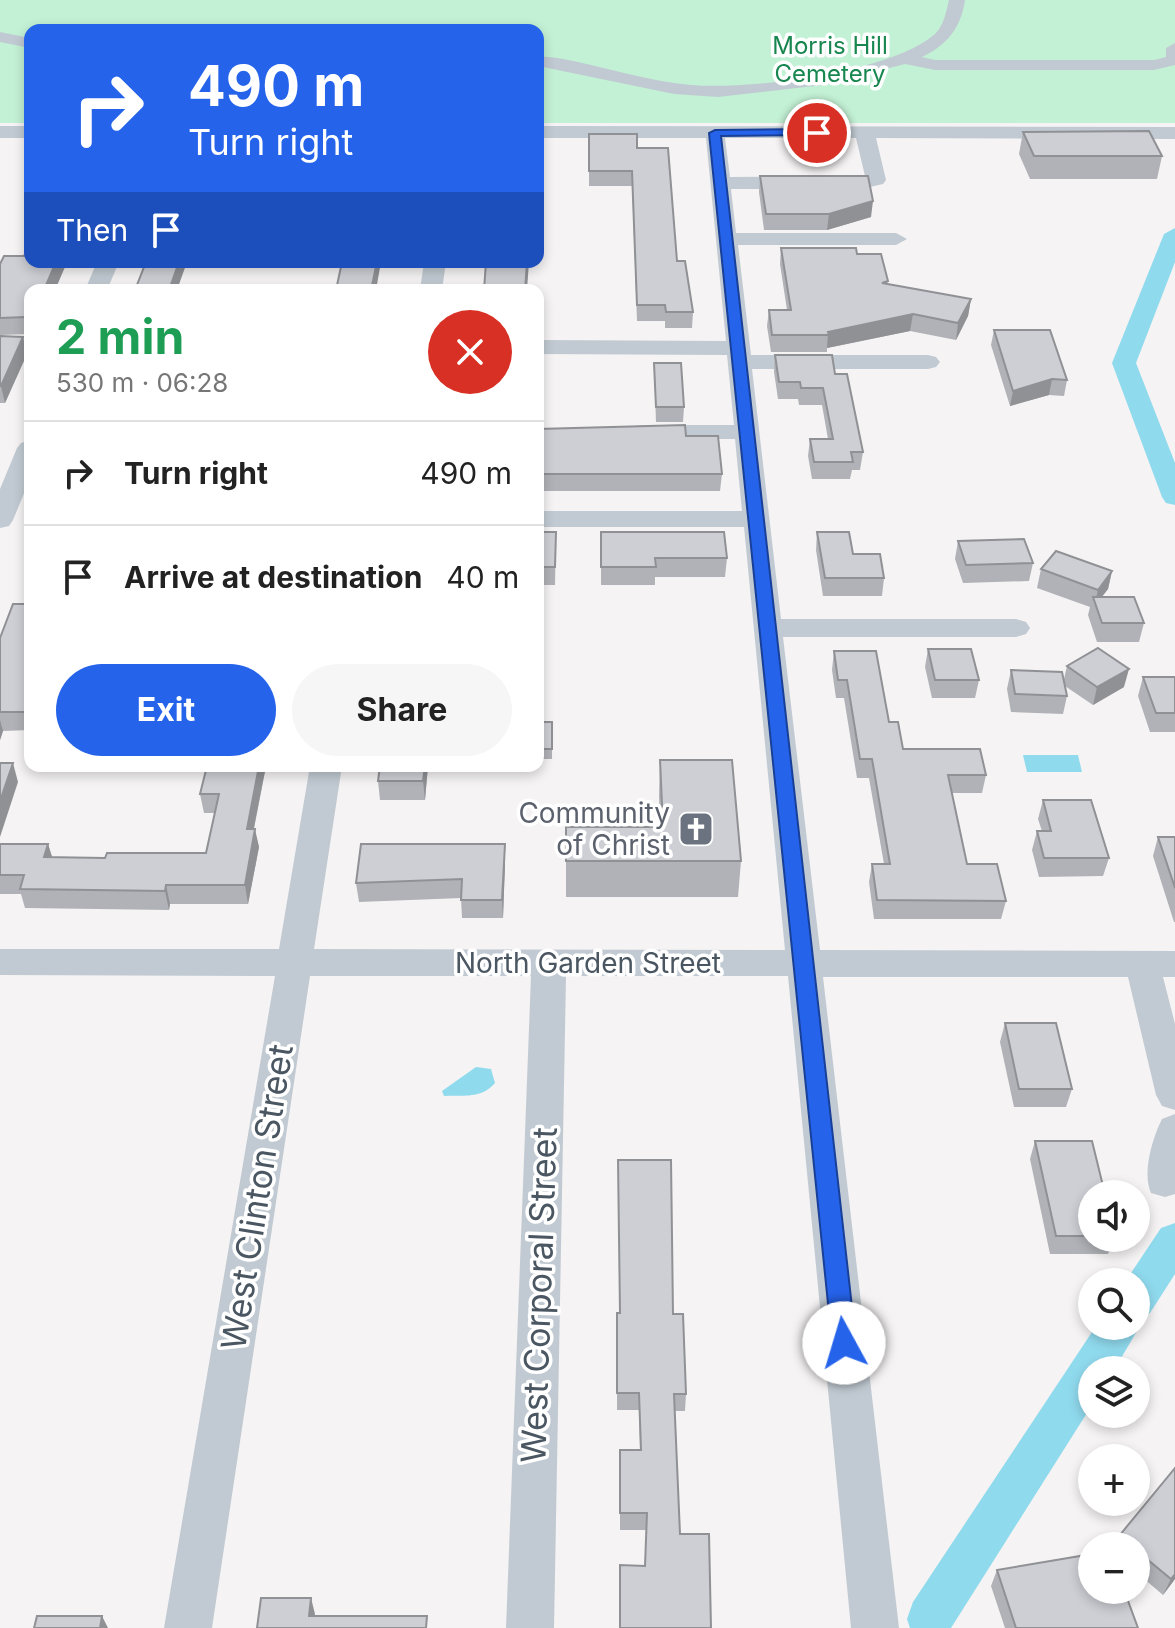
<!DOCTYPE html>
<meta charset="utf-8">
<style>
:root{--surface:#fff;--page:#f6f6f6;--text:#222;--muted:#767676;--line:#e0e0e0;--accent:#2563eb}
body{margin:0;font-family:Inter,sans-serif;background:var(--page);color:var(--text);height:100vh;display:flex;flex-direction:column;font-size:30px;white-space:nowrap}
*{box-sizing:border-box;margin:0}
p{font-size:26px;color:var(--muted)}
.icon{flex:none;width:44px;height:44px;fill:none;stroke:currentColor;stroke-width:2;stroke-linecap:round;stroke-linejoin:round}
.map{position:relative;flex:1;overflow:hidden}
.side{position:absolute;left:24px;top:284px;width:520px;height:488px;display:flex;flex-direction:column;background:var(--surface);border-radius:16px;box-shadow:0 4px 12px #0003}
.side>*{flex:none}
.hud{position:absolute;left:24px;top:24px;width:520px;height:244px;border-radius:16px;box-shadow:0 4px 12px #0003;background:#2563eb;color:#fff;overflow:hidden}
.buttons{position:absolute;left:1078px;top:1180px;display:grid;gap:16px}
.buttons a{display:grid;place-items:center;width:72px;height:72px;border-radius:50%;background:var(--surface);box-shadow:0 4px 12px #0003;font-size:40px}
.pin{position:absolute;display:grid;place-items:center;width:68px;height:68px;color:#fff;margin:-34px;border:4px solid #fff;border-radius:50%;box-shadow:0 2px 8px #0007}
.me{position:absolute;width:88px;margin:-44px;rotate:354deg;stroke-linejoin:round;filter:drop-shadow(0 0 6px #0008)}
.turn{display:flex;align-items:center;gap:28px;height:168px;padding:0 32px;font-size:36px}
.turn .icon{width:104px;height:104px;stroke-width:2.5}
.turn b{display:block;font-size:56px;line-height:68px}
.then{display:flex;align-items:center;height:76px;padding:0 32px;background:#0003;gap:16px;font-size:30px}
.round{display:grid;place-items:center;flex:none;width:84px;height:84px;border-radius:42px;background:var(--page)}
.overview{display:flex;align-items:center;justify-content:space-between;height:136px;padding:0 32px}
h1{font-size:48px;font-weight:700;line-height:60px;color:#1e9e55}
.button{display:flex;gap:16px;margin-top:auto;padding:16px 32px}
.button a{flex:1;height:92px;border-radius:48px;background:var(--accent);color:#fff;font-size:32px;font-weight:700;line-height:92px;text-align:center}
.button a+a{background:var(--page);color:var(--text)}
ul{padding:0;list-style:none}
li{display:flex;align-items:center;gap:24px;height:104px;padding:0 32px;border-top:2px solid var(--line)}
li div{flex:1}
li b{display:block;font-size:30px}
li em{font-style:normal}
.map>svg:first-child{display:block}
.green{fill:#c3f1d5}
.water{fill:#90daee}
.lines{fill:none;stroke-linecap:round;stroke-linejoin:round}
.canal{fill:#90daee;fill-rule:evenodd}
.minor{fill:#c1cad2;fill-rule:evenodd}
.wall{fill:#b0b2b7}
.shaded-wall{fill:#909195}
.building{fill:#cdcfd5;stroke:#909195;stroke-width:2}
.route{fill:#2563eb;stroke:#184099;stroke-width:2}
.labels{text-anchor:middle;stroke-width:7;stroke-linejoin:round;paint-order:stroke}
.far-park-label{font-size:24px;fill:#17864f;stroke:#fff}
.worship-label{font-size:28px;fill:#5b616d;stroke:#fff;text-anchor:end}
.street-label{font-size:28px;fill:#4a5661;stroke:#fff}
.near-street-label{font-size:34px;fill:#4a5661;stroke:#fff}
</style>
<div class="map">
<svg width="1175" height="1628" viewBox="0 0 1175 1628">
<rect width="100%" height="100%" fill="#f5f3f3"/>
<path class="green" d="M0 0H1175V123H538V30H30V123H0Z"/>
<g class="water">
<path d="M1023 755H1078L1082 772H1027Z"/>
<path d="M476 1067 491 1069 495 1083C481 1099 464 1095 444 1096L442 1091Z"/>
</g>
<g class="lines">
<g class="canal">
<path d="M1175 228V262L1136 363 1175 463V505L1166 503 1162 497 1112 363 1164 234Z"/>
<path d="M1175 1223V1274L1150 1313 1136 1318 1140 1326 1114 1370H1092V1405L951 1628H910L907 1619 913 1602 1096 1326H1136V1282H1125L1161 1228Z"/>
</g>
<g class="minor">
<path d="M949 0H965C961 28 947 45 922 57L935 60H1154L1166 57V48L1175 43V65L1154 70H935L905 64 823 85 718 97 674 94 538 66V56L558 58C602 66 646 81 691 85 750 90 890 73 935 34 944 25 946 12 949 0Z"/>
<path d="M0 32 30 38V48L0 42Z"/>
<rect x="0" y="126" width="30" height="12"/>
<path d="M538 126 1175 127V139L876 138 886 180 883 184 861 189H731L736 233H896L907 239 896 245H738L751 355H928L936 357 940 362 936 367 928 369H752L781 619H1016L1026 622 1030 628 1026 634 1016 637H783L820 950 1175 951V977H1163L1175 1024V1110L1162 1106 1156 1095 1128 977H823L899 1628H851L788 976H566L554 1628H506L531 976H310L212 1628H164L275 976 0 975V949H279L310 766H342L314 949 785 950 744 527H538V511H742L735 439H641L632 437 629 432 632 427 641 425H734L727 355 538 354V340L726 341 706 138H538ZM725 138H856L865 176 730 177Z"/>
<path d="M97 262H119L107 290H85Z"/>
<path d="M424 262H446L442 290H420Z"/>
<rect x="0" y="337" width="30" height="14"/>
<path d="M30 440V479L13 520 9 526 0 528V489L17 448 21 443Z"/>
<path d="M1175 1114V1194L1165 1197 1151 1193C1142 1173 1152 1139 1162 1119Z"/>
</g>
</g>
<g class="wall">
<path d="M1023 132 1162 156 1157 179H1030L1019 154Z"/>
<path d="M589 134 637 148 677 261 693 312 692 328H665V321H637L632 186H589Z"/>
<path d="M760 176 871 217 827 230H764L759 192Z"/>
<path d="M781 248 857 254 888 281 887 284 971 299 968 316 956 340 910 331 827 348V352H771L767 326 769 310H787L780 264Z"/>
<path d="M30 262H67L55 290H30V334L0 335V264Z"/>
<path d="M994 330 1067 380 1064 396 1049 395 1010 406 991 345Z"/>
<path d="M0 336 27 354 5 403H0Z"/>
<path d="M775 355 835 374 863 452 860 470H852L850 479H812L808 456 810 439H828L822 405H799L798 399H778L774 372Z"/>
<path d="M654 363 684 407 683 422H656Z"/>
<path d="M538 429 686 436 722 474 720 491H538Z"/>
<path d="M538 532H556L555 585H538Z"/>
<path d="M601 532 727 558 725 577H655V585H601Z"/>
<path d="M817 532 853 554 884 578 882 596H823L816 550Z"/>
<path d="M958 541 1033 563 1029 581 963 583 955 559Z"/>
<path d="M1041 569 1112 571 1108 589 1102 597 1144 623 1139 642H1097L1088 615 1090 607 1037 588Z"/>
<path d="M30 604V730L3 731 0 740V638Z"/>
<path d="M928 649 979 680 975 698H932L925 667Z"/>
<path d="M834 651 889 722 903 749 986 775 982 793H952L967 864 1006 901 1001 919H874L869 882 872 864H884L869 778H857L844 698H836L832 670Z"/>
<path d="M1067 666 1124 687 1093 705 1065 686 1067 696 1063 714 1011 712 1007 689 1011 670 1064 679Z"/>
<path d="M1143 677H1175V732H1150L1138 696Z"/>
<rect x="538" y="722" width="14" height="37"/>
<path d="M660 760 741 861 738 897H566V861L660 827 659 796Z"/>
<path d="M207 766H266L254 829 259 847 248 904H170L169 910 25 908 21 894H0V844H48L52 857 105 858 206 853 215 813H204L200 794Z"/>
<path d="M380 766H428L425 800H380L378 781Z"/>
<path d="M1043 800 1109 858 1103 876 1039 877 1032 850 1037 831H1042L1038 819Z"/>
<path d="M1158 837H1175V922H1174L1153 856Z"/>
<path d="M505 844V863L503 918H462L461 898 359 902 356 883Z"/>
<path d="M1005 1023 1072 1089 1066 1107H1014L1000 1042Z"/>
<path d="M1035 1141 1092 1194V1238H1114L1108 1254H1050L1030 1159Z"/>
<path d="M618 1160 673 1314 686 1394 685 1411H675L645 1566 646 1530H620V1450H640L639 1410H617V1313H620Z"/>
<path d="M1175 1468V1579L1163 1595 1136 1572V1546H1115L1119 1536Z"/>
<path d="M997 1570 1138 1628H1005L991 1586Z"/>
</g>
<g class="shaded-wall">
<path d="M873 201 871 217 827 230 829 214Z"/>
<path d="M56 262H67L55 290H44Z"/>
<path d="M179 262H187L177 290H169Z"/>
<path d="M377 262H381L376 290H371Z"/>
<path d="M527 262H529L527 290H525Z"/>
<path d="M971 299 968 316 956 340 958 323Z"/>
<path d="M913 314 910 331 827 348 828 332Z"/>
<path d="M23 337 27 354 5 403 1 386Z"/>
<path d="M1052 379 1049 395 1010 406 1013 391Z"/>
<path d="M1112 571 1108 589 1095 605V602L1098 590Z"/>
<path d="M1129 669 1124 687 1093 705 1097 687Z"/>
<path d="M0 720 3 731 0 740Z"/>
<path d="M13 763 18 782 0 837V801Z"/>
<path d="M259 766H266L250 847 247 829Z"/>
<path d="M425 766H428L425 800 423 781Z"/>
<path d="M255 829 259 847 248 904 245 885Z"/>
<path d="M48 844 54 863 44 857Z"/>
<path d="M505 844V863L503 918 502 900Z"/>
<path d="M166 885 170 904 169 910 165 891Z"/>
<path d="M1175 1574V1579L1163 1595 1171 1579Z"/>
<path d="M311 1598 315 1614 313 1628 309 1616Z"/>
<path d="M102 1616 108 1628H100Z"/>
</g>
<g class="building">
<path d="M1149 131 1162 156H1034L1023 132Z"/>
<path d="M589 134H637V148H668L677 261H685L693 312H666L665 305H637L632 171H589Z"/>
<path d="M760 176H868L873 201 829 214H766Z"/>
<path d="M30 243V262H56L44 290H30L29 324 26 317 0 318V264L4 256H24Z"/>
<path d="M781 248H856L857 254H881L888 281 882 283 971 299 958 323 913 314 828 332 829 335H772L769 310H791Z"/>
<path d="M146 262H179L169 290H135Z"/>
<path d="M342 262H377L371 290H336Z"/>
<path d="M486 262H527L525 290H484Z"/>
<path d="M994 330H1050L1067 380 1052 379 1013 391Z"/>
<path d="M0 336 23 337 1 386H0Z"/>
<path d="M775 355H832L835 374H847L863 452H851L853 462H814L810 439H833L823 388H801L800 382H779Z"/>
<path d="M654 363H681L684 407H656Z"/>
<path d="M685 425 686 436H718L722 474H538V429Z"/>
<path d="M538 532H556L555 567H538Z"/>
<path d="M601 532H724L727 558H655L656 567H601Z"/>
<path d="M817 532H849L853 554H880L884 578H825Z"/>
<path d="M1024 539 1033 563 966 565 958 541Z"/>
<path d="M1056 551 1112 571 1098 590 1041 569Z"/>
<path d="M1093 597H1134L1144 623H1102Z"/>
<path d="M13 604H30V712H0V638Z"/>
<path d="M1098 648 1129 669 1097 687 1067 666Z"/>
<path d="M928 649H971L979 680H935Z"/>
<path d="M834 651H876L889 722H898L903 749H980L986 775H948L967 864H997L1006 901 877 900 872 864H890L872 759H860L847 680H838Z"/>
<path d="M1011 670 1062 672 1067 696 1015 694Z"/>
<path d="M1143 677H1175V713H1156Z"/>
<rect x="538" y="722" width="14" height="27"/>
<path d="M660 760H732L741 861H566V827H663Z"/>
<path d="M0 763H13L0 801Z"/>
<path d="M207 766H259L247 829H255L245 885H166L165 891 20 889 24 875H0V844H48L44 857 105 858 107 853H206L219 794H200Z"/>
<path d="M380 766H425L423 781H378Z"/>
<path d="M1043 800H1091L1109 858H1044L1037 831H1051Z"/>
<path d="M1158 837H1175V888Z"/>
<path d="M361 844H505L502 900H461L462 879 356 883Z"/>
<path d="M1005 1023H1056L1072 1089H1019Z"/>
<path d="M1035 1141H1092L1105 1194H1092V1236H1056Z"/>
<path d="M618 1160H671L673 1314H683L686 1394H674L680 1534H709L711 1628H620V1565L645 1566 647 1513H620V1450H641L639 1393H617V1313H620Z"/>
<path d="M1175 1468V1574L1171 1579 1136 1550V1546H1131L1119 1536Z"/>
<path d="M1092 1554V1590H1124L1138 1628H1016L997 1570Z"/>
<path d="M261 1598H311L309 1616H427L426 1628H257Z"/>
<path d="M37 1616H102L100 1628H34Z"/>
</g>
<path class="route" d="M817 129 821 130V135L721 136 856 1343 853 1351 844 1354 836 1351 832 1343 709 133 715 130Z"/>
<defs>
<symbol id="church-square" viewBox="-11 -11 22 22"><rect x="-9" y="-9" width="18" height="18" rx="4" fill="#6b7280" stroke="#fff"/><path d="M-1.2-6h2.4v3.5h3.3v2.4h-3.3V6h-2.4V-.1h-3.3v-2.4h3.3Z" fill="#fff"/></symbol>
</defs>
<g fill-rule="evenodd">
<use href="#church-square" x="676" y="809" width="40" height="40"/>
</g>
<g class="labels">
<g class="far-park-label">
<text x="830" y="54">Morris Hill<tspan x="830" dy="28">Cemetery</tspan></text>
</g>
<g class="worship-label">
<text x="670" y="823">Community<tspan x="670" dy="32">of Christ</tspan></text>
</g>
<g class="street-label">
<text x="588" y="973">North Garden Street</text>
</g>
<g class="near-street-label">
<text transform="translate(257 1197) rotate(-81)" y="12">West Clinton Street</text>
<text transform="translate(539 1295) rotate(-88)" y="12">West Corporal Street</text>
</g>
</g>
</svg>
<div class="buttons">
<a><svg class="icon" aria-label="sound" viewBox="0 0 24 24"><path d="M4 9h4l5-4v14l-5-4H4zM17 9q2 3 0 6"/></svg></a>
<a><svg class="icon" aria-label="search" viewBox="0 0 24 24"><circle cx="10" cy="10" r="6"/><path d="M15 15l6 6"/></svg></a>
<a><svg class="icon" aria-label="layers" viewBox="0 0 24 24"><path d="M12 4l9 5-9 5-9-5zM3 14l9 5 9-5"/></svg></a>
<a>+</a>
<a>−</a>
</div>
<div class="pin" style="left:817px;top:133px;background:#d93025"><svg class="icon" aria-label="arrive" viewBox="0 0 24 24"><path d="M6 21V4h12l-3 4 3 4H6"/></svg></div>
<svg class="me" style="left:844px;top:1343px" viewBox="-20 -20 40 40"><circle r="19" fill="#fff"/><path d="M0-13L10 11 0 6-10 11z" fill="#2563eb"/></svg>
<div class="hud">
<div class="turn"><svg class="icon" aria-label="right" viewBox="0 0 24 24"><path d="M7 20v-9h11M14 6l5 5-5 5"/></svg><div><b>490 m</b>Turn right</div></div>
<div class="then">Then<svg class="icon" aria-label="arrive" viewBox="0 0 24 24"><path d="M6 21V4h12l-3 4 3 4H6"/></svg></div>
</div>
<section class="side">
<div class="overview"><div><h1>2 min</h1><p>530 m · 06:28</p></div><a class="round" style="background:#d93025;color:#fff"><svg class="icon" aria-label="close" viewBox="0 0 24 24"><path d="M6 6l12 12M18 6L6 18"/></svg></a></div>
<ul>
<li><svg class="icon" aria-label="right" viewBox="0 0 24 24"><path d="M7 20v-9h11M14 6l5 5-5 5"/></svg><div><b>Turn right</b></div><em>490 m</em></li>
<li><svg class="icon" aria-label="arrive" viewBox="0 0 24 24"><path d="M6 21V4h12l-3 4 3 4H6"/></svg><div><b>Arrive at destination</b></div><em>40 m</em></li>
</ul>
<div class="button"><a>Exit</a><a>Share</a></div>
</section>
</div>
